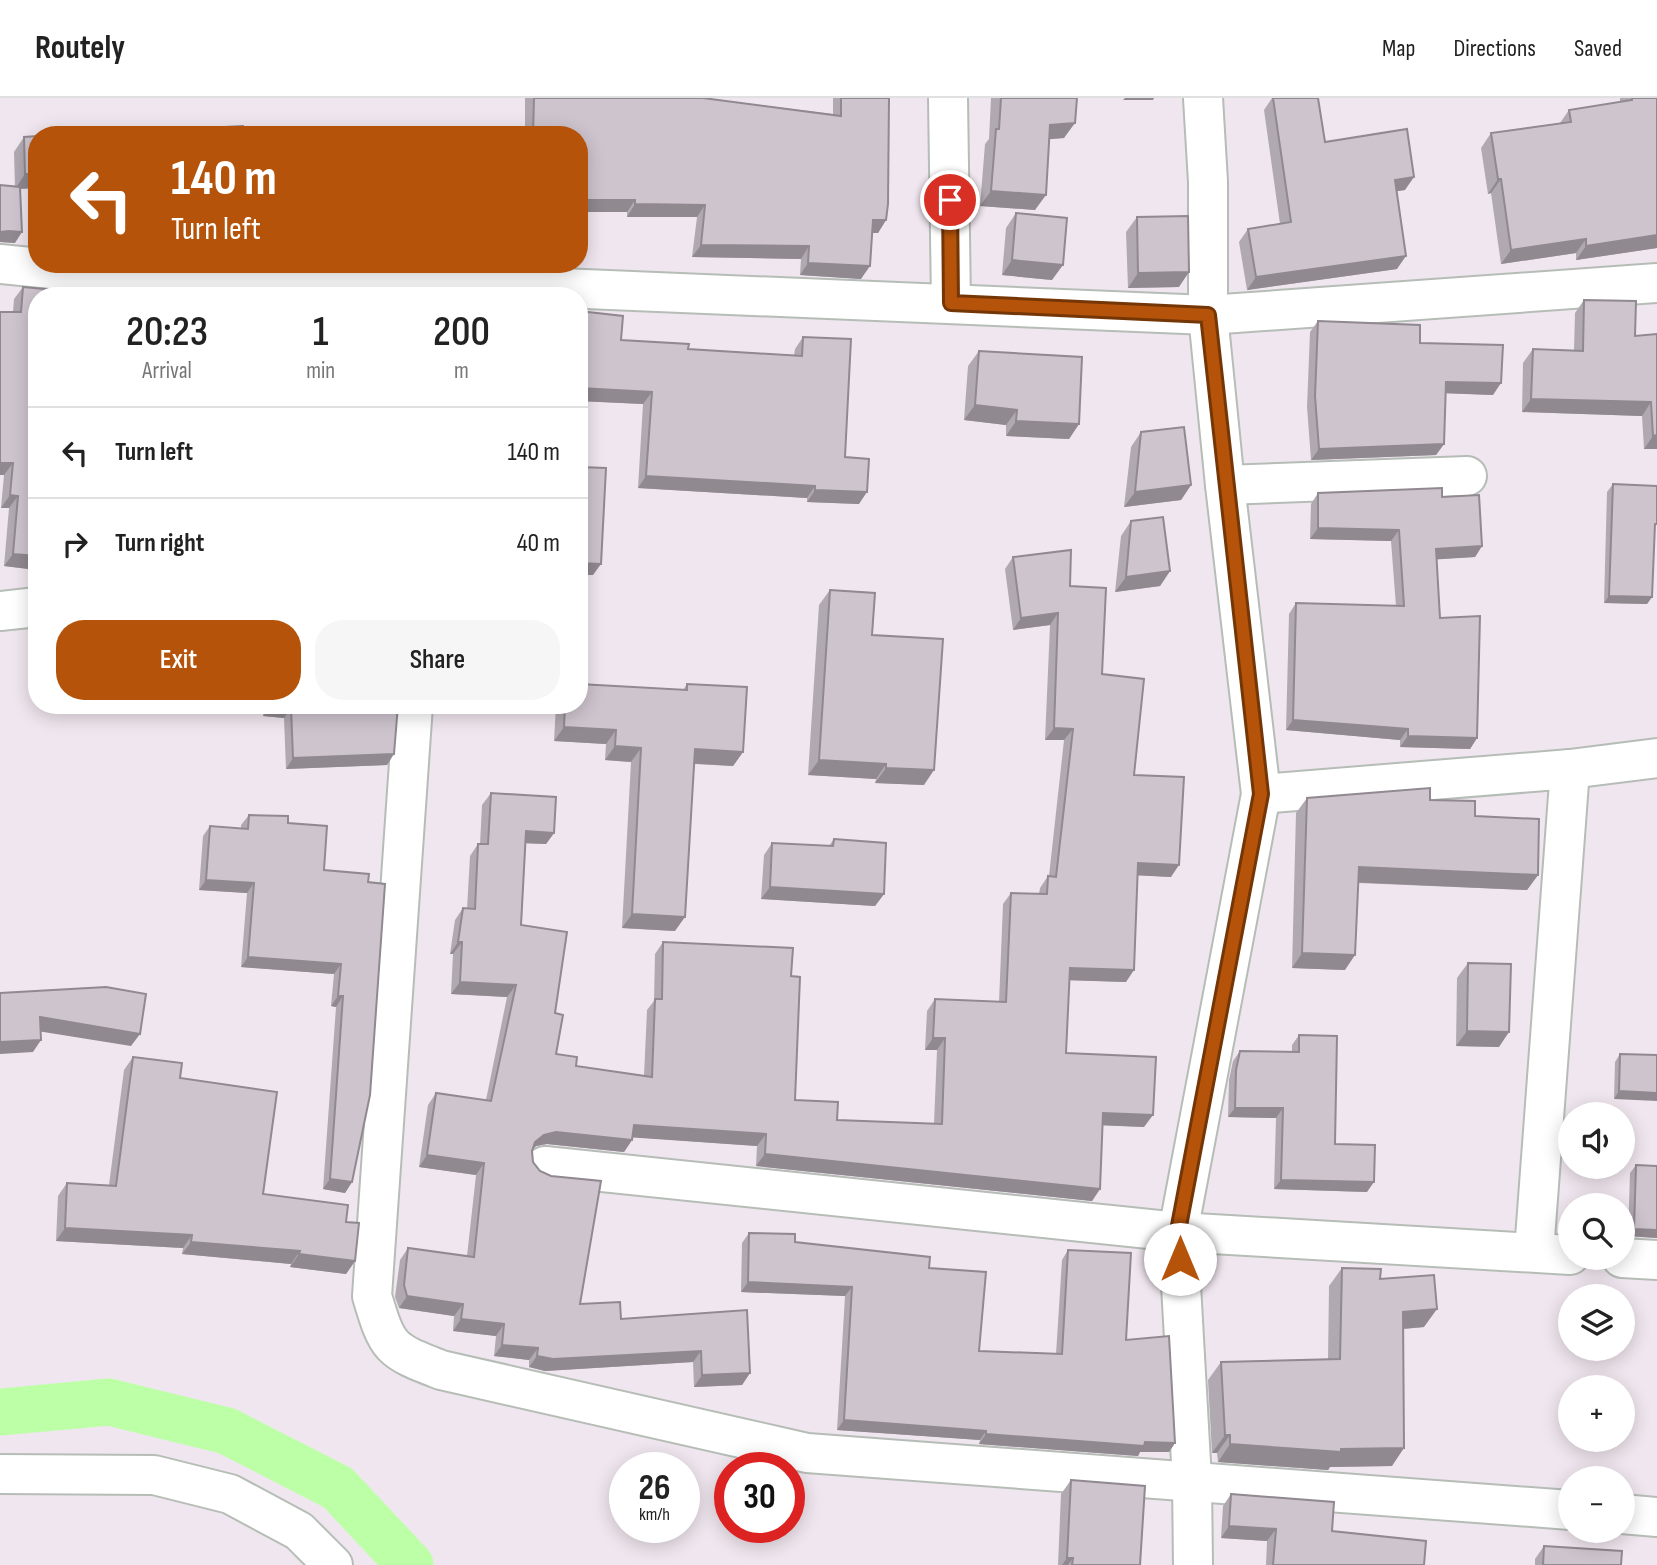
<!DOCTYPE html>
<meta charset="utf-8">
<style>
:root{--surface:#fff;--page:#f6f6f6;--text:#222;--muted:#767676;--line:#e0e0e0;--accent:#b45309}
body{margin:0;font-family:"Sofia Sans Condensed",sans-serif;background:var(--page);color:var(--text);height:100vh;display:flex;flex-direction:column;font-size:26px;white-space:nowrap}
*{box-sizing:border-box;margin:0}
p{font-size:23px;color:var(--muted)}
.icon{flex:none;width:38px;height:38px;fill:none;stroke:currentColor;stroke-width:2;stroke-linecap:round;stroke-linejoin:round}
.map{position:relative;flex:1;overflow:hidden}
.sheet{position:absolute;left:28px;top:189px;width:560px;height:427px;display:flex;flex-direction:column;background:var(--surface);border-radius:28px;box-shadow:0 4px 18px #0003}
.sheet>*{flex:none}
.top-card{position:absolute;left:28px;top:28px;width:560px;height:147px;border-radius:28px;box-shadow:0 4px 18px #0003;background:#b45309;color:#fff;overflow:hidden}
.tools{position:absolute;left:1558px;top:1004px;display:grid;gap:14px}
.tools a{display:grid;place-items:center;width:77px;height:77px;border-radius:50%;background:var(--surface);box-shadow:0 4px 18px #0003;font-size:35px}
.speed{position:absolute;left:609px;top:1354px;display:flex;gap:14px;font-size:35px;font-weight:700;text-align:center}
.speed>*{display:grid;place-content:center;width:91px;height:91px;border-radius:50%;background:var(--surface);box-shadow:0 4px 18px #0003;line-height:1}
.speed small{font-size:18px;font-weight:400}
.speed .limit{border:10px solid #d22;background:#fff;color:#111}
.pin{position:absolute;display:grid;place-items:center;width:60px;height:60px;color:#fff;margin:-30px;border:4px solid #fff;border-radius:50%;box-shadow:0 2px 7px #0007}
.me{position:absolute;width:77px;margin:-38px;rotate:0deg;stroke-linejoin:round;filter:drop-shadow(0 0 5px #0008)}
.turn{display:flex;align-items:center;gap:24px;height:147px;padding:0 28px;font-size:32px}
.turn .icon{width:91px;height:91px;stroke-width:2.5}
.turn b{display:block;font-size:49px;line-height:60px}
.eta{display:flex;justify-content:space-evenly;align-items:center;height:119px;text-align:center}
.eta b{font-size:42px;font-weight:600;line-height:49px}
.primary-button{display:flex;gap:14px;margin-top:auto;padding:14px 28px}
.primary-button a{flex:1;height:80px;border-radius:28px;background:var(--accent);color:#fff;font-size:28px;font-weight:600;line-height:80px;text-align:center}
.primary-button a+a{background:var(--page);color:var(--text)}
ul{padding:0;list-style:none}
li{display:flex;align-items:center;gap:21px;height:91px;padding:0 28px;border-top:2px solid var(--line)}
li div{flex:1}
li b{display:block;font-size:26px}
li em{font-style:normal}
header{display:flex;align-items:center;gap:42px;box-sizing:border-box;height:98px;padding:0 35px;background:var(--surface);border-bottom:2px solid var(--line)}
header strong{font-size:33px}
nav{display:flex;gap:38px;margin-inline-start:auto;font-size:24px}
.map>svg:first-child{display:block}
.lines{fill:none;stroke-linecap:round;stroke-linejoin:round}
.canal{stroke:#bdffa7;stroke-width:47}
.minor-casing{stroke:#b6bdb6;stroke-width:42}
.tertiary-casing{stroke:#b6bdb6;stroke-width:42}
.minor{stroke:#fff;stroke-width:38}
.tertiary{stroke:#fff;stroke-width:38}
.wall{fill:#b1a9b1}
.shaded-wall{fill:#908990}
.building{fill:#cec4ce;stroke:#908990;stroke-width:2}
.route-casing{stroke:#753606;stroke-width:18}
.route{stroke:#b45309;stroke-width:12}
</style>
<header>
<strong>Routely</strong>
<nav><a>Map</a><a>Directions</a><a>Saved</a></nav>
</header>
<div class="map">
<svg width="1657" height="1467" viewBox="0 0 1657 1467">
<rect width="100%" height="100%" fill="#f0e6ef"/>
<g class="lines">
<path class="canal" d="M0 1314 109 1304 227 1333 338 1390 410 1467"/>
<defs>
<g id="minor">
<path d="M948 0 951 205"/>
<path d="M0 166 112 177 443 185 1208 217 1657 185"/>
<path d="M1225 387 1467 378"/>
<path d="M0 513 37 509"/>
<path d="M413 607 372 1198C388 1252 390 1252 441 1272L807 1355 1570 1412"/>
<path d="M1261 696 1570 671 1657 660"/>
<path d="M545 1068 1178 1134 1570 1157"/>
<path d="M1534 1154 1570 671"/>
<path d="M1622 1160 1657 1162"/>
<path d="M1622 1416 1657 1419"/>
<path d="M1193 1467 1192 1382 1178 1134 1261 696 1225 387 1208 217V84L1203 0"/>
</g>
<path id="tertiary" d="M0 1376 154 1377 230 1396 299 1433 333 1467"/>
</defs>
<use href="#minor" class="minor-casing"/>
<use href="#tertiary" class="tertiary-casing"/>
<use href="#minor" class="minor"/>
<use href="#tertiary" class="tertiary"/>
</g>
<g class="wall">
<path d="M525 0H703L833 16V0H889L886 122 878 135H872L861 181 800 177 801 161 692 159 697 119H627V114H579V37H525Z"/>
<path d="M991 0H1077L1064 40 1049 41 1035 112 980 108 985 46 989 41Z"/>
<path d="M1272 0H1318L1325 44 1405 92 1396 93 1397 171 1247 192 1239 144 1248 131 1280 126 1264 12Z"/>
<path d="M1620 0H1657V150L1576 162V155L1501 166 1491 95 1488 96 1481 50 1491 35 1560 25 1569 12 1620 4Z"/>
<path d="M37 38V90L20 91 15 145 0 144 15 89 14 54 24 39Z"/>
<path d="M1016 115 1052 182 1002 177 1006 130Z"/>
<path d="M1137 119 1179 189 1128 190 1126 134Z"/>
<path d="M23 189 37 198V472L4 468 9 410H1L4 377H0V214H13L14 201Z"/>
<path d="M1584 202 1635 238 1657 236V351H1644L1642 318 1522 314 1523 265 1533 251 1574 252 1575 215Z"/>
<path d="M579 213 621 242 688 251 794 257 795 251 803 239 845 359 859 406 807 404V400L638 390 643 306 579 303Z"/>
<path d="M1318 223 1420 245 1493 297 1446 295 1444 346 1436 357 1311 362 1307 309 1310 234Z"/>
<path d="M979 253 1079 326 1069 341 1006 338V327L964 322 968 268Z"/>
<path d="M1141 334 1191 387 1181 402 1124 409 1131 349Z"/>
<path d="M1613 386 1654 433 1652 499 1647 506 1604 505 1607 394Z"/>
<path d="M1318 395 1442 399 1482 448 1475 459 1436 461 1440 520 1477 640 1470 651 1400 649V642L1286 632 1289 516 1296 505 1396 508 1391 443 1310 441 1311 406Z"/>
<path d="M1131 423 1170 473 1160 488 1115 494 1121 438Z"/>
<path d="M1013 459 1070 488 1102 576 1134 677 1171 779 1137 777 1126 884 1069 882 1066 955 1144 1029 1102 1027 1100 1091 1092 1103 756 1068 757 1048 633 1039 632 1042 624 1054 547 1046 536 1048 533 1051 532 1053 533 1064 580 1206 621 1221 747 1212 750 1275 742 1287 694 1289 693 1264 545 1273 529 1269V1262L494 1258 496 1238 453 1233 454 1218 399 1210 395 1199 400 1162 408 1150 467 1158 476 1077 419 1069 428 1007 436 995 486 1002 507 899 451 896 453 856H450L455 822 463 810 467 811 470 758 478 746H480L482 707 491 695 554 735 546 746 526 745 521 827 555 915 556 956 576 968 644 978 647 912 654 903 655 856 663 844 791 878 795 1002 837 1022 934 1026 937 952H925L927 913 935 901 999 904 1003 806 1011 795 1039 796 1040 790 1048 778H1049L1064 642H1045L1050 527 1013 532 1005 471Z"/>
<path d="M830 492 872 537 924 687 875 685 876 681 808 677 819 507Z"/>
<path d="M687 586 743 654 733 668 694 666 675 833 622 830 631 664 605 662 606 646 554 643 556 607H579L683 592Z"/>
<path d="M264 607H398L387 667 286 671 284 620 263 618Z"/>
<path d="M1307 700 1430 702 1475 718 1538 777 1527 792 1358 785 1345 872 1292 870 1296 715Z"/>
<path d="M249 717 288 725 324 772 369 776 352 1084 345 1095 323 1091 336 909 331 908 334 876 241 869 247 795 199 792 203 738 210 728 241 731V727Z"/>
<path d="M834 741 884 796 875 808 761 801 764 757 772 745 829 748Z"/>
<path d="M1468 865 1499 949 1456 948 1457 880Z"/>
<path d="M1299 937 1335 1046 1367 1094 1274 1091 1276 1020 1228 1019 1229 982 1233 963 1240 953 1292 954V947Z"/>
<path d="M1620 956 1657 957 1614 1001 1615 964Z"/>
<path d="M133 959 180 980 263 1096 346 1124 355 1163 346 1176 290 1169 291 1166 182 1156 183 1150 56 1143 58 1098 67 1085 109 1087 124 972Z"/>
<path d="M1636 1067 1657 1068V1140L1628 1138 1630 1075Z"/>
<path d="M749 1135 929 1170 979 1253 1056 1256 1062 1162 1068 1152 1126 1242 1175 1345 1169 1354H1140L1138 1358 979 1346 980 1342 837 1332 845 1198 741 1194 742 1145Z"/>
<path d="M1342 1170 1380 1181 1424 1229 1403 1231 1392 1368 1330 1369 1328 1372 1218 1364 1217 1355H1212L1208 1282 1221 1264 1328 1262 1329 1188Z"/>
<path d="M1071 1382 1140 1467H1058L1061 1396Z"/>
<path d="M1231 1396 1332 1433 1424 1467H1266L1267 1443 1221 1440 1223 1408Z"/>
<path d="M1544 1448 1621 1467H1535V1461Z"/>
</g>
<g class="shaded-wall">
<path d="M1125 0H1154L1153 2H1123Z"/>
<path d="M1075 25 1064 40 1040 42 1050 27Z"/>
<path d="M25 76H37V90L15 91Z"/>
<path d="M1414 79 1405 92 1385 95 1395 82Z"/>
<path d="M1498 81H1501L1491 95 1488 96Z"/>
<path d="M991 93 1046 97 1035 112 980 108Z"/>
<path d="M579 102H635L627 114H579Z"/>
<path d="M635 106 705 107 697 119H627Z"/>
<path d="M873 122H886L878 135H865Z"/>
<path d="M9 133 22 134 15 145 0 144V134Z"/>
<path d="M1657 137V150L1576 162 1586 148Z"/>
<path d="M1586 141 1576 155 1501 166 1511 152Z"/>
<path d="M701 147 809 148 801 161 692 159Z"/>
<path d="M1406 158 1397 171 1247 192 1256 179Z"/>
<path d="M1012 162 1063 167 1052 182 1002 177Z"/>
<path d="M808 165 870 168 861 181 800 177Z"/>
<path d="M518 166H556L555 168Z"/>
<path d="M1189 174 1179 189 1128 190 1138 175Z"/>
<path d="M1446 284 1501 285 1493 297 1438 295Z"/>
<path d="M579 290 652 294 643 306 579 303Z"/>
<path d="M1531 301 1651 304 1642 318 1522 314Z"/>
<path d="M975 307 1017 312 1006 327 964 322Z"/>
<path d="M1016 323 1079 326 1069 341 1006 338Z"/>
<path d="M1657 337V351H1644L1653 338Z"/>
<path d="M1444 346 1436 357 1311 362 1319 351Z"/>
<path d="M0 365H13L4 377H0Z"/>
<path d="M646 378 815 388 807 400 638 390Z"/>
<path d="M1191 387 1181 402 1124 409 1135 394Z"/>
<path d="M815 392 867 394 859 406 807 404Z"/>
<path d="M10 397 18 398 9 410H1Z"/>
<path d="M1318 430 1399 432 1391 443 1310 441Z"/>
<path d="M1482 448 1475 459 1428 462 1436 451Z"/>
<path d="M13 456 37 458V472L4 468Z"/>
<path d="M579 465 601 466 593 477H579Z"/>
<path d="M1170 473 1160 488 1115 494 1126 479Z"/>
<path d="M1609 498 1652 499 1647 506 1604 505Z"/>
<path d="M1058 515 1050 527 1013 532 1021 520Z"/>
<path d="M270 608 291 610 284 620 263 618Z"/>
<path d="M1293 622 1408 631 1400 642 1286 632Z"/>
<path d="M564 629 616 632 606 646 554 643Z"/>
<path d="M1054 630 1073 631 1064 642H1045Z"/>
<path d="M1408 638 1477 640 1470 651 1400 649Z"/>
<path d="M615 648 641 650 631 664 605 662Z"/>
<path d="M695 651 743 654 733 668 685 665Z"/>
<path d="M394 656 387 667 286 671 293 660Z"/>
<path d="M819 662 886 666 876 681 808 677Z"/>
<path d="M886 670 934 672 924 687 875 685Z"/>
<path d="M526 733 554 735 546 746 518 745Z"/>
<path d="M1138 765 1179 767 1171 779 1130 777Z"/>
<path d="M1359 769 1538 777 1527 792 1348 784Z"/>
<path d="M206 782 254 785 247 795 199 792Z"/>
<path d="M770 789 884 796 875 808 761 801Z"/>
<path d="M632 816 685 819 675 833 622 830Z"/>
<path d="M458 844H462L453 856H450Z"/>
<path d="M1302 855 1355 857 1345 872 1292 870Z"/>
<path d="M248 859 341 866 334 876 241 869Z"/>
<path d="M1070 870 1134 872 1126 884 1061 882Z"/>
<path d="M460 884 516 887 507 899 451 896Z"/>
<path d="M338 898H343L336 909 331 908Z"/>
<path d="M40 919 140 936 131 948 31 932Z"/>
<path d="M1467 933 1509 934 1499 949 1456 948Z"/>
<path d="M933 940H945L937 952H925Z"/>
<path d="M41 942 33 954 0 956V944Z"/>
<path d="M1619 993 1657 995V1003L1614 1001Z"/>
<path d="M1235 1010H1283L1276 1020 1228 1019Z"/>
<path d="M1103 1015 1153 1017 1144 1029 1094 1027Z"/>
<path d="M634 1027 766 1036 757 1048 626 1039Z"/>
<path d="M556 1034 632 1042 624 1054 547 1046 536 1048 527 1056 535 1044 544 1037Z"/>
<path d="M765 1056 1100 1091 1092 1103 756 1068Z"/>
<path d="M427 1057 484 1065 476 1077 419 1069Z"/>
<path d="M330 1081 352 1084 345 1095 323 1091Z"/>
<path d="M1281 1082 1374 1084 1367 1094 1274 1091Z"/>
<path d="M65 1130 192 1137 183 1150 56 1143Z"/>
<path d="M1634 1131 1657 1132V1140L1628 1138Z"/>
<path d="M191 1144 300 1153 291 1166 182 1156Z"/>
<path d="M299 1156 355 1163 346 1176 290 1169Z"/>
<path d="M748 1184 852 1189 845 1198 741 1194Z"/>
<path d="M407 1198 463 1206 454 1218 399 1210Z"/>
<path d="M1437 1211 1424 1229 1390 1232 1403 1214Z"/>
<path d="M461 1221 504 1226 496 1238 453 1233Z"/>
<path d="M502 1247 538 1250 529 1262 494 1258Z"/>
<path d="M701 1253 693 1264 545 1273 529 1269 537 1258Z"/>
<path d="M750 1275 742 1287 694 1289 702 1277Z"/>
<path d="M844 1322 986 1333 980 1342 837 1332Z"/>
<path d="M986 1336 1175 1345 1169 1354H1140L1138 1358 979 1346Z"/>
<path d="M1225 1337H1230L1217 1355H1212Z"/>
<path d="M1230 1346 1404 1350 1392 1368 1330 1369 1328 1372 1218 1364Z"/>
<path d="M1229 1428 1276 1431 1267 1443 1221 1440Z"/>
<path d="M1067 1460H1073L1068 1467H1062Z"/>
</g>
<g class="building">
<path d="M534 0H703L841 18V0H889L888 106 886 122H873L870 168 808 165 809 148 701 147 705 107 635 106V102H579V37H533Z"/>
<path d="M1001 0H1077L1075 25 1050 27 1046 97 991 93 996 31H999Z"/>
<path d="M1273 0H1318L1325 44 1407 31 1414 79 1395 82 1406 158 1256 179 1248 131 1291 124Z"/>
<path d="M1632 0H1657V137L1586 148V141L1511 152 1501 81H1498L1491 35 1571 24 1569 12 1632 2Z"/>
<path d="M243 28 244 37H187V31Z"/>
<path d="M402 34V37H358Z"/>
<path d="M91 35V37H65Z"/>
<path d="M37 38V76H25L24 39Z"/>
<path d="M0 87 20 89 22 134 9 133 0 134Z"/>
<path d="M1016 115 1067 120 1063 167 1012 162Z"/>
<path d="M1188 118 1189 174 1138 175 1137 119Z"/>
<path d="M23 189 77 194V198H37V458L13 456 18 398 10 397 13 365H0V214H21Z"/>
<path d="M188 195 189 198H136Z"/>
<path d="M474 196 521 198H474Z"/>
<path d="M1584 202 1636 203 1635 238 1657 236V337L1653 338 1651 304 1531 301 1533 251 1583 253Z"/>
<path d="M579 213 623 218 621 242 689 246 688 251 802 258 803 239 851 241 845 359 869 361 867 394 815 392V388L646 378 652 294 579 290Z"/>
<path d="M1318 223 1420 227V245L1503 247 1501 285 1446 284 1444 346 1319 351 1315 298Z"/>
<path d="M979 253 1082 259 1079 326 1016 323 1017 312 975 307Z"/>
<path d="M1184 329 1191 387 1135 394 1141 334Z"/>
<path d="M579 369 606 370 601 466 579 465Z"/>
<path d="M1613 386 1657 388V426H1655L1652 499 1609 498Z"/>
<path d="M1442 390V399L1479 397 1482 448 1436 451 1440 520 1480 518 1477 640 1408 638V631L1293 622 1296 505 1404 508 1399 432 1318 430V395Z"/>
<path d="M1163 419 1170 473 1126 479 1131 423Z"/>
<path d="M1071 452 1070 488 1106 490 1102 576 1144 581 1134 677 1184 679 1179 767 1138 765 1134 872 1070 870 1066 955 1156 959 1153 1017 1103 1015 1100 1091 765 1056 766 1036 634 1027 632 1042 556 1034 544 1037 535 1044 532 1053 533 1064 540 1073 551 1078 601 1083 580 1206 620 1204 621 1221 747 1212 750 1275 702 1277 701 1253 553 1261 537 1258 538 1250 502 1247 504 1226 461 1221 463 1206 407 1198 404 1187 408 1150 474 1159 484 1065 427 1057 436 995 491 1003 516 887 460 884 462 844H458L463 810 475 811 478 746H488L491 695 556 699 554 735 526 733 521 827 567 834 555 915 563 917 556 956 577 959 576 968 652 979 655 901H662L663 844 793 850 791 878 800 879 795 1002 838 1004 837 1022 942 1026 945 940H933L935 901 1006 904 1011 795 1047 796 1048 778 1056 779 1073 631 1054 630 1058 515 1021 520 1013 459Z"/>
<path d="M830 492 875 495 872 537 943 541 934 672 886 670V666L819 662Z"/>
<path d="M579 586 687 592V586L747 589 743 654 695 651 685 819 632 816 641 650 615 648 616 632 564 629 565 607H579Z"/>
<path d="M270 607H398L394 656 293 660 291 610Z"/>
<path d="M1430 690V702L1475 703V718L1539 721 1538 777 1359 769 1355 857 1302 855 1307 700Z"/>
<path d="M249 717 288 718V725L327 728 324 772 369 776 368 784 385 786 370 997 352 1084 330 1081 343 898H338L341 866 248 859 254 785 206 782 210 728 248 731Z"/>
<path d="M834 741 886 745 884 796 770 789 772 745 833 748Z"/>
<path d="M1468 865 1511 866 1509 934 1467 933Z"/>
<path d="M106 889 146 896 140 936 40 919 41 942 0 944V895Z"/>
<path d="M1299 937 1337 938 1335 1046 1375 1047 1374 1084 1281 1082 1283 1010H1235L1236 972 1240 953 1299 954Z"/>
<path d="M1620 956 1657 957V995L1619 993Z"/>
<path d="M133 959 182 965 180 980 277 994 263 1096 348 1107 346 1124 359 1125 355 1163 299 1156 300 1153 191 1144 192 1137 65 1130 67 1085 116 1088Z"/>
<path d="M1636 1067 1657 1068V1132L1634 1131Z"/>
<path d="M749 1135 795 1136V1144L930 1159 929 1170 986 1174 979 1253 1062 1256 1068 1152 1131 1155 1126 1242 1169 1238 1175 1345 1145 1344 1144 1348 986 1336V1333L844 1322 852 1189 748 1184Z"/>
<path d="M1342 1170 1381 1171 1380 1181 1434 1177 1437 1211 1403 1214 1404 1350 1341 1351V1354L1230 1346V1337H1225L1221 1264 1340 1261Z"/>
<path d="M1071 1382 1145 1388 1140 1467H1072L1073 1460H1067Z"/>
<path d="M1231 1396 1334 1404 1332 1433 1426 1443 1424 1467H1273L1276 1431 1229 1428Z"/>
<path d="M1544 1448 1622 1453 1621 1467H1543Z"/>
</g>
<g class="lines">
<defs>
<path id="route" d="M950 102 951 205 1208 217 1261 696 1178 1133 1180 1161"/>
</defs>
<use href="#route" class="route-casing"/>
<use href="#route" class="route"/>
</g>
</svg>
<div class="tools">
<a><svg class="icon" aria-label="sound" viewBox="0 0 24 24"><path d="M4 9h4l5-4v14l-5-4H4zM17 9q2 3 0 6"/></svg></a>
<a><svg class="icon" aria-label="search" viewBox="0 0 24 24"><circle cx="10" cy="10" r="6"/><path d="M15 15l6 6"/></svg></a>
<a><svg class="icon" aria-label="layers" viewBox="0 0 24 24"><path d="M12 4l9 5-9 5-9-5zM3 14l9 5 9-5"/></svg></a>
<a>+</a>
<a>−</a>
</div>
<div class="speed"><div>26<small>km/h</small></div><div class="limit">30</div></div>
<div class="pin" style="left:950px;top:102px;background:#d93025"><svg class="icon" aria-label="arrive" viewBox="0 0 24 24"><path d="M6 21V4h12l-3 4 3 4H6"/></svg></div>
<svg class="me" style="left:1180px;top:1161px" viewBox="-20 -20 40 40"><circle r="19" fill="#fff"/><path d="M0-13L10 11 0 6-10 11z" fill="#b45309"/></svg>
<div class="top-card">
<div class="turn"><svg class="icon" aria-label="left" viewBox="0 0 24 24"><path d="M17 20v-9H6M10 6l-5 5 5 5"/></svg><div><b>140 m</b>Turn left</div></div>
</div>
<section class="sheet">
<div class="eta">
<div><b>20:23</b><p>Arrival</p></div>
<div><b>1</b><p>min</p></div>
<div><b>200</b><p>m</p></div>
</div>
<ul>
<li><svg class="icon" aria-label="left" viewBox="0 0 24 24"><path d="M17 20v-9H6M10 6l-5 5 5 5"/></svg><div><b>Turn left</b></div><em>140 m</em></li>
<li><svg class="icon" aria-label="right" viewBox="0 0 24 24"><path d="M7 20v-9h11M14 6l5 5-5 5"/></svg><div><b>Turn right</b></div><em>40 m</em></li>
</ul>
<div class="primary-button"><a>Exit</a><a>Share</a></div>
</section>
</div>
